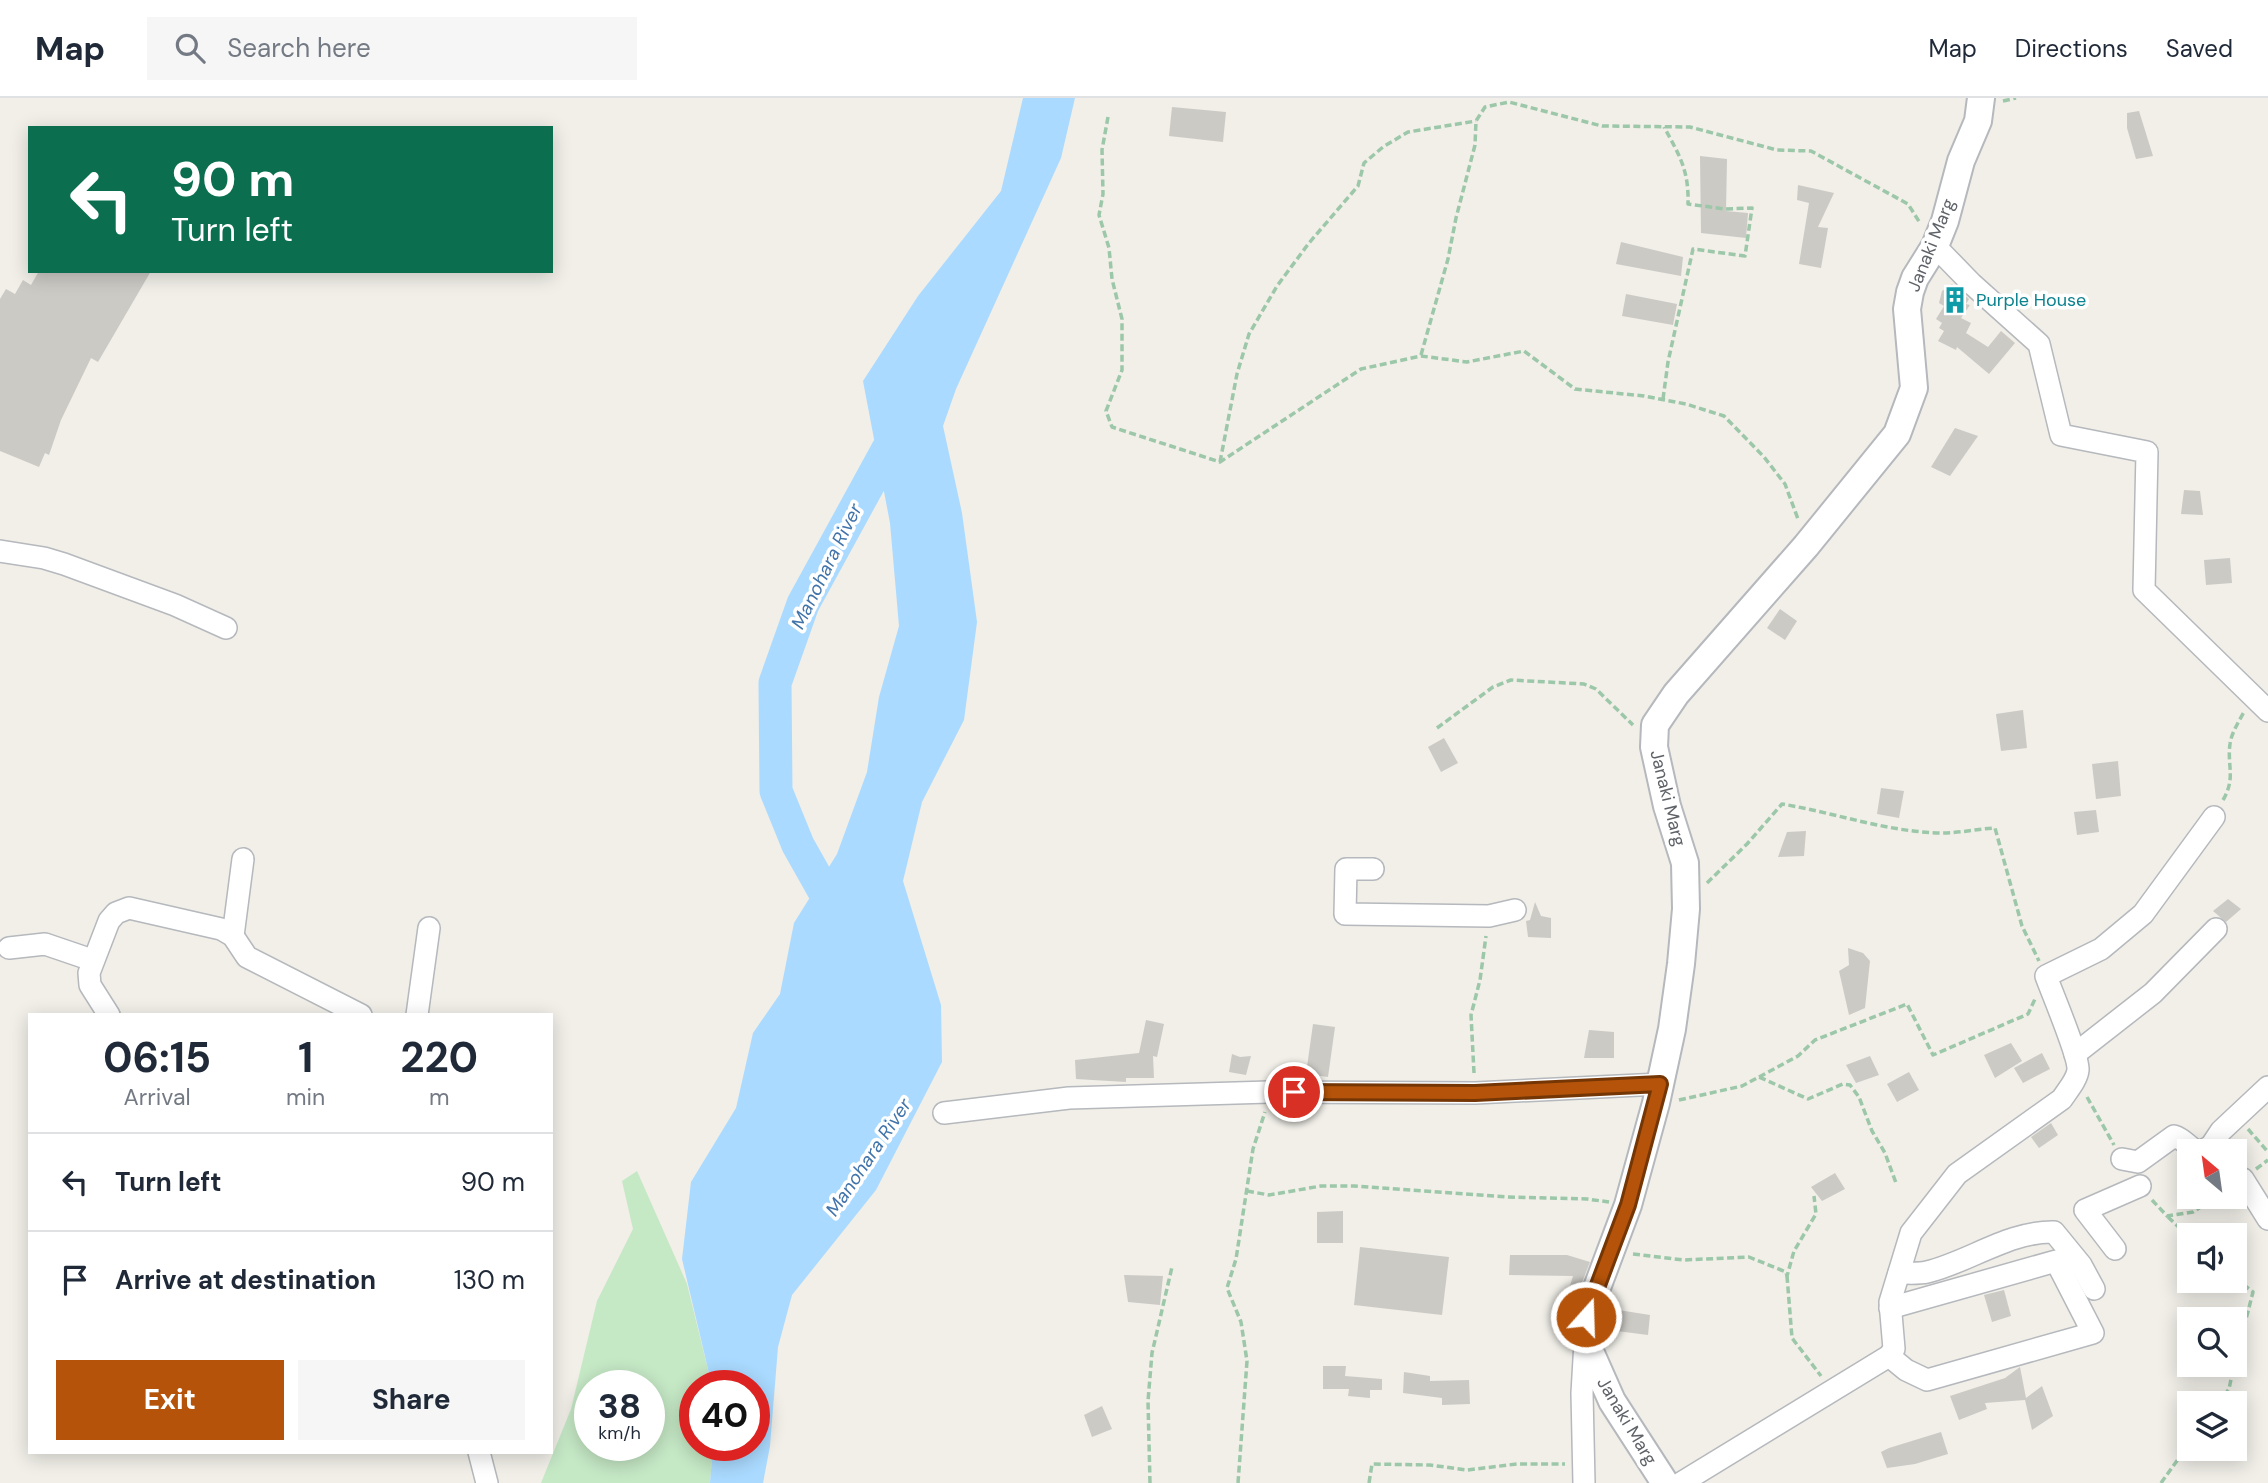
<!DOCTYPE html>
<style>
:root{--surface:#fff;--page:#f6f6f7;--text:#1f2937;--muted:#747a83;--line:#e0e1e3;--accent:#b45309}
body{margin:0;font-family:"DM Sans",sans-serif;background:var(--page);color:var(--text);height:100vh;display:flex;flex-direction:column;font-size:26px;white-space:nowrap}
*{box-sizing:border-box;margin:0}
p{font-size:23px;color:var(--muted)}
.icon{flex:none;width:38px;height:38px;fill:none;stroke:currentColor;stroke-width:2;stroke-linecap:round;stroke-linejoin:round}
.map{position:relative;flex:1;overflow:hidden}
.side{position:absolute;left:28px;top:915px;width:525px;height:441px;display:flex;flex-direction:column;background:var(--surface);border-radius:0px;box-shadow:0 4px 18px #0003}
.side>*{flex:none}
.guide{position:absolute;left:28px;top:28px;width:525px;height:147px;border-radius:0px;box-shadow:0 4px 18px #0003;background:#0b6e4f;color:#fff;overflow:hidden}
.needle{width:46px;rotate:331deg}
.buttons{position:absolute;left:2177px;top:1041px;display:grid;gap:14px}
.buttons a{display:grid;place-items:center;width:70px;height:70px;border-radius:0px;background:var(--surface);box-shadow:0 4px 18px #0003;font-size:35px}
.speed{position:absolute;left:574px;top:1272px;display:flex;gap:14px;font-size:35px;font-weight:700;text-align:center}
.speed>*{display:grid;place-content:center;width:91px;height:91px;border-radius:50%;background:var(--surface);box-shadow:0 4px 18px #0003;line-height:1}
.speed small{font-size:18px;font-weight:400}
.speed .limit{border:10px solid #d22;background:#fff;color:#111}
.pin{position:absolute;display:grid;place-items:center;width:60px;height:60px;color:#fff;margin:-30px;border:4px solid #fff;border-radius:50%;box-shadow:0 2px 7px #0007}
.me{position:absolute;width:77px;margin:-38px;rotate:20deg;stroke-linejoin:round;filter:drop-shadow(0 0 5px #0008)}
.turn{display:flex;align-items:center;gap:24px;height:147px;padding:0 28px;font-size:32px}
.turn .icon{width:91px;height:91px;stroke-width:2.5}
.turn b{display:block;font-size:49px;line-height:60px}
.eta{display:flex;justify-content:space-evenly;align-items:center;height:119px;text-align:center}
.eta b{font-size:42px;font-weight:700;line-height:49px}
.button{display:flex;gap:14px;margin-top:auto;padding:14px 28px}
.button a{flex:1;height:80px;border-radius:0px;background:var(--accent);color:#fff;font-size:28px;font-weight:700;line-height:80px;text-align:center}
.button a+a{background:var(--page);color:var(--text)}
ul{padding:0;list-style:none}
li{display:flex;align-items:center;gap:21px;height:98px;padding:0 28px;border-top:2px solid var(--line)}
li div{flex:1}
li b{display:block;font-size:26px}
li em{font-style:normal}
header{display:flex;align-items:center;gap:42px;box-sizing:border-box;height:98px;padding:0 35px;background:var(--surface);border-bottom:2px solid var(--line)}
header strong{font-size:33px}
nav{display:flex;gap:38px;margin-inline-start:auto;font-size:24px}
.search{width:490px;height:63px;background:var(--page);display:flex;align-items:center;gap:18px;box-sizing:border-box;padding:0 24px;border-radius:0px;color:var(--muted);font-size:26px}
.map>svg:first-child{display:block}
.green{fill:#c5e8c5;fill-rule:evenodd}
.water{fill:#aadaff}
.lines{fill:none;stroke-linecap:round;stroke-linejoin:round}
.river{stroke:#aadaff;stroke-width:33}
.building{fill:#cccac5}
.minor-casing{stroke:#b5b8bc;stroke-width:24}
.tertiary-casing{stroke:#b5b8bc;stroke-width:30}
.path{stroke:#9cc7a9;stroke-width:3.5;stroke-dasharray:7 3.5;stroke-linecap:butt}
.minor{stroke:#fff;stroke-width:21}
.tertiary{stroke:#fff;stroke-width:26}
.route-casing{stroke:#753606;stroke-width:18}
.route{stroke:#b45309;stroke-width:12}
.labels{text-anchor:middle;stroke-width:7;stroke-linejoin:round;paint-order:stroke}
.street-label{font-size:18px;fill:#5f6368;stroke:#fff}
.culture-label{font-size:18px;fill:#0d838f;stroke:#fff;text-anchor:start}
.water-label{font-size:19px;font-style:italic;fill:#4174aa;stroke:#fff}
</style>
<header>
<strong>Map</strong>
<div class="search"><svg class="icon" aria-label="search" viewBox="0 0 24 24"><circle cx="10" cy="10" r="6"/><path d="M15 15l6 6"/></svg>Search here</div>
<nav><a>Map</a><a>Directions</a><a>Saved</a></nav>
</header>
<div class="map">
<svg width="2268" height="1385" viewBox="0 0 2268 1385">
<rect width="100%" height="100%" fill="#f1efe8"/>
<path class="green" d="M637 1073 687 1186 712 1288H695V1348H713L710 1385H541L571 1311 597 1203 633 1131 622 1083ZM590 1288H649V1348H590Z"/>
<path class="water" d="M1023 0H1075L1061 60 956 291 943 328 962 415 977 524 964 622 922 704 903 783 941 907 942 964 876 1092 792 1197 778 1249 770 1348 763 1385H710L713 1348H754V1288H712L682 1161 691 1084 736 1010 753 935 780 896 794 825 837 756 867 674 879 599 899 528 890 425 863 283 918 198 1001 93Z"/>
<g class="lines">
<path class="river" d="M849 818 829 802 798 747 776 693 775 585 803 506 900 329"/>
</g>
<g class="building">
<path d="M1172 9 1226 14 1223 44 1169 38Z"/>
<path d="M2139 13 2153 58 2136 61 2127 30V15Z"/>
<path d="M1700 58 1727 61 1726 113 1748 115 1746 140 1701 135Z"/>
<path d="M1798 87 1834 95 1818 129 1828 130 1821 170 1799 166 1809 105 1797 102Z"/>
<path d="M1621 144 1683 159 1681 178 1616 166Z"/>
<path d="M39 173H151L98 264 91 260 61 322 49 357 45 355 39 369 0 353V201L6 191 15 196 23 182 31 187Z"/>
<path d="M1952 186 1969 201 1966 206 1970 207 1961 220 1971 225 1966 235 1988 249 2001 233 2015 245 1989 276 1957 249 1956 252 1938 243 1944 233 1939 230 1942 225 1936 221 1944 208 1939 205 1942 193Z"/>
<path d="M1626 196 1677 206 1673 227 1622 218Z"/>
<path d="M1955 330 1978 338 1950 378 1931 369Z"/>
<path d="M2184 392 2200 393 2203 417 2181 416Z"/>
<path d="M2230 460 2232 485 2206 487 2204 462Z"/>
<path d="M1780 511 1797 523 1785 542 1767 530Z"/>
<path d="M2023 612 2027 650 2001 653 1996 616Z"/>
<path d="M1444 640 1458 665 1441 674 1428 649Z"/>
<path d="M2118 663 2121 698 2096 701 2092 666Z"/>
<path d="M1881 690 1904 693 1899 720 1877 716Z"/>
<path d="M2096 712 2099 734 2077 737 2074 714Z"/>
<path d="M1806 733 1804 758 1778 759 1787 734Z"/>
<path d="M2228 801 2241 811 2226 824 2213 813Z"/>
<path d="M1535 804 1541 818 1551 820V840L1528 839 1526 823 1530 822Z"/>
<path d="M1848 850 1863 855 1870 863 1865 910 1849 917 1839 873 1849 867Z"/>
<path d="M1146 922 1164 926 1157 959 1153 958 1154 980H1126V984L1076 981 1075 962 1139 955Z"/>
<path d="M1313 926 1335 929 1328 979 1306 976Z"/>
<path d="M1589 932 1614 934V960H1584Z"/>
<path d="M2011 945 2022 963 1995 980 1984 957Z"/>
<path d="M2042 955 2050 971 2023 985 2014 970Z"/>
<path d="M1232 956 1240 959 1251 958 1246 977 1229 974Z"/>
<path d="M1870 958 1879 977 1856 985 1846 967Z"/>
<path d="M1909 974 1919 992 1897 1004 1887 986Z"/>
<path d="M2051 1025 2058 1037 2039 1050 2031 1039Z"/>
<path d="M1835 1075 1845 1091 1822 1103 1811 1089Z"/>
<path d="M1343 1113V1145H1317V1114Z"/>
<path d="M1360 1149 1449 1159 1442 1217 1354 1207Z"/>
<path d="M1510 1157H1567L1590 1164 1571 1213 1563 1211 1573 1178 1509 1177Z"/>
<path d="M1124 1177 1163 1178 1160 1207 1128 1204Z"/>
<path d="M2004 1192 2011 1218 1992 1224 1984 1197Z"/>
<path d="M1612 1211 1650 1217 1648 1237 1609 1232Z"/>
<path d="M1323 1268H1346L1345 1278 1382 1281V1292H1370V1300L1348 1298 1349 1291H1323Z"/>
<path d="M2020 1269 2026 1300 2042 1288 2053 1318 2032 1332 2025 1302 1985 1305 1987 1311 1959 1322 1950 1298 2005 1280Z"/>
<path d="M1404 1274 1430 1278V1283L1469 1282 1470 1306 1442 1307V1300L1403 1295Z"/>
<path d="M1102 1308 1112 1331 1092 1339 1084 1317Z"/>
<path d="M1941 1334 1948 1356 1915 1366 1887 1370 1881 1354 1889 1350Z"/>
</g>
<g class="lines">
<defs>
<g id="minor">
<path d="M1935 148 1972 186 2039 246 2061 337 2147 354 2144 492 2268 613"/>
<path d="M0 453 44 460 64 466 175 507 226 530"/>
<path d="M1373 771H1346L1345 816 1489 818 1515 812"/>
<path d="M233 838 243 761"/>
<path d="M9 850 45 846 92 862"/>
<path d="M109 917 90 887 89 875 109 823 116 815 129 810 221 831 233 838 247 859 361 917"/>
<path d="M417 917 429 830"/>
<path d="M2075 956 2153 895 2216 831"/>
<path d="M944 1015 1069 1000 1269 994 1475 995 1660 986"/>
<path d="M2200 1054 2211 1048 2221 1033 2268 989"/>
<path d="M2122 1061 2138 1064 2174 1038C2184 1041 2188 1049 2198 1054"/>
<path d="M2243 1081 2268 1121"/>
<path d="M2115 1151 2085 1112 2140 1088"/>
<path d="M1899 1175C1908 1175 1918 1176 1927 1174 1969 1164 2009 1133 2054 1134L2081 1167 2094 1191"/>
<path d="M1889 1258 1906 1272 1927 1282 2093 1235 2056 1163 1890 1210"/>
<path d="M479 1354 487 1385"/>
<path d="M1584 1385 1582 1295 1585 1244"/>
<path d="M1681 1385 1889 1258 1894 1251 1890 1204 1911 1135 1957 1076 2062 1001C2067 993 2077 982 2078 972 2079 958 2052 895 2046 878L2101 851 2143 816 2214 719"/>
</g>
<path id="tertiary" d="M1665 1385 1612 1303 1585 1242 1586 1219 1628 1107 1656 1005 1672 931 1681 866 1686 811 1685 765 1667 708 1654 649 1655 627 1676 596 1806 448 1897 336 1914 290 1907 211 1910 194 1915 180 1935 148 1945 123 1961 63 1978 23 1981 0"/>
</defs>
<use href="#minor" class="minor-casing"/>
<use href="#tertiary" class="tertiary-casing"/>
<g class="path">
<path d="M2003 3 2016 0"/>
<path d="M1108 19 1102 52 1103 96 1099 117 1109 150 1112 181 1122 221V272L1106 313 1112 329 1220 364 1361 271 1421 258 1467 264 1524 253 1575 291 1644 298 1686 306 1724 318 1764 359 1785 386 1798 421"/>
<path d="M1421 257 1448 161 1456 120 1475 47 1476 23 1485 9 1509 4 1602 28 1690 29 1777 52 1811 53 1908 106 1920 125"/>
<path d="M1663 301 1668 264 1693 151 1745 158 1752 110 1725 111 1688 106C1689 73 1680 58 1664 29"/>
<path d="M1220 364 1237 276 1249 236 1277 188 1309 145 1358 88 1364 65 1383 49 1408 34 1476 23"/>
<path d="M1437 630 1493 589 1511 582 1584 586 1596 591 1633 627"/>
<path d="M2223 702C2236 680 2227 668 2230 646 2231 636 2239 623 2244 614"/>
<path d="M1707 785 1747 746 1782 706C1836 715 1887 734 1941 735 1960 735 1977 731 1995 730L2022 828 2039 863"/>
<path d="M1474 975 1471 917 1480 882 1486 838"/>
<path d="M1759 979 1798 958 1815 942 1907 906 1933 957 2028 916 2035 901"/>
<path d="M2087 999 2114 1047"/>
<path d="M1679 1002 1742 988 1759 979 1808 1001 1843 986 1850 987 1859 999 1872 1033 1885 1055 1896 1085"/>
<path d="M2248 1031 2268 1054"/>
<path d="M2256 1071 2268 1062"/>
<path d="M1247 1093 1269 1097 1321 1088H1354L1507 1099 1587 1101 1609 1104"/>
<path d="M2152 1102 2167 1118 2193 1114 2216 1099"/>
<path d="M2168 1119 2189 1139"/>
<path d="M1633 1156 1683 1162 1749 1159 1786 1174 1787 1178 1794 1153 1816 1116 1814 1098"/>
<path d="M1787 1178 1792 1240 1821 1278"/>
<path d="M2235 1180 2253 1194 2235 1264"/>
<path d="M2218 1306 2229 1291 2234 1267"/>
<path d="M1150 1385 1148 1303 1152 1255 1172 1169"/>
<path d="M1238 1385 1247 1263 1241 1224 1227 1190 1236 1161 1253 1051 1265 1014"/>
<path d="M1369 1385 1372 1366 1430 1367 1467 1372 1517 1366H1565"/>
<path d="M2161 1385 2189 1346"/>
</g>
<use href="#minor" class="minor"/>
<use href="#tertiary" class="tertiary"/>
</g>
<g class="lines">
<defs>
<path id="route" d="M1294 994 1475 995 1660 986 1628 1107 1586 1219"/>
</defs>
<use href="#route" class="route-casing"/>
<use href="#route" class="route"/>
</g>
<defs>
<symbol id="building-bare" viewBox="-9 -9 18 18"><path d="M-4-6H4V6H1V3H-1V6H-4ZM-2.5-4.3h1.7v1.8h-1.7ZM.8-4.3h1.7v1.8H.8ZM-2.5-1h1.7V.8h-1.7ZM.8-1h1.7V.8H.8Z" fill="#0f9aa8" stroke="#fff" stroke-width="2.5" paint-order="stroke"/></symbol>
</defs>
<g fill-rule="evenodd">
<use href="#building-bare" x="1936" y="183" width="38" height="38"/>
</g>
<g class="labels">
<g class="street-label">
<text transform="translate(1931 147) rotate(-68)" y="6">Janaki Marg</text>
<text transform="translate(1668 700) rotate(76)" y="6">Janaki Marg</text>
<text transform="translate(1627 1323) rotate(59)" y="6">Janaki Marg</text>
</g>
<g class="culture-label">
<text x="1976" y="208">Purple House</text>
</g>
<g class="water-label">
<text transform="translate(826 468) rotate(-64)" y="7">Manohara River</text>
<text transform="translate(868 1059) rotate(-56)" y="7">Manohara River</text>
</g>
</g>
</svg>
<div class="buttons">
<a><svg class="needle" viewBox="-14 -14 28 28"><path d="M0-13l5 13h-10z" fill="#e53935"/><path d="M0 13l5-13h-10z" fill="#747a83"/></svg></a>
<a><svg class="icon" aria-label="sound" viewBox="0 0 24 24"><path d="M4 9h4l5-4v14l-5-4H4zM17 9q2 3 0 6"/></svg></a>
<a><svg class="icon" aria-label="search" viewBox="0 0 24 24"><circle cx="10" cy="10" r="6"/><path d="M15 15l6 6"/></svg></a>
<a><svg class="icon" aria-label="layers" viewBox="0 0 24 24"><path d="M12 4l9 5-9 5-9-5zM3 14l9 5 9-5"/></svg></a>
</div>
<div class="speed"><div>38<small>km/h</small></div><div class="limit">40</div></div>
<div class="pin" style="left:1294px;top:994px;background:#d93025"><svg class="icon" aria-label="arrive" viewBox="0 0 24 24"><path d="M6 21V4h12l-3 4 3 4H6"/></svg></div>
<svg class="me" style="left:1586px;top:1219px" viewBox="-20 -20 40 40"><circle r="17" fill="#b45309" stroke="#fff" stroke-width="3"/><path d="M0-11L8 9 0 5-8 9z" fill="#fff"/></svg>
<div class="guide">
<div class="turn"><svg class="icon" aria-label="left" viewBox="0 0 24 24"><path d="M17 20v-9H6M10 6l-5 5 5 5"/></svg><div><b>90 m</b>Turn left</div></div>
</div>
<section class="side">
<div class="eta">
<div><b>06:15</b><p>Arrival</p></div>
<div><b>1</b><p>min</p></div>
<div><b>220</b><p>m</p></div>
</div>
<ul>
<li><svg class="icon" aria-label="left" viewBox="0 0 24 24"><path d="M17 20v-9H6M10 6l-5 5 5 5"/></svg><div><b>Turn left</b></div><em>90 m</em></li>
<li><svg class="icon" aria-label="arrive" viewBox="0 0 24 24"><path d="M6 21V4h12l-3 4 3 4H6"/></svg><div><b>Arrive at destination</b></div><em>130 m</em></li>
</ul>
<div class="button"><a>Exit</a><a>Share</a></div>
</section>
</div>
